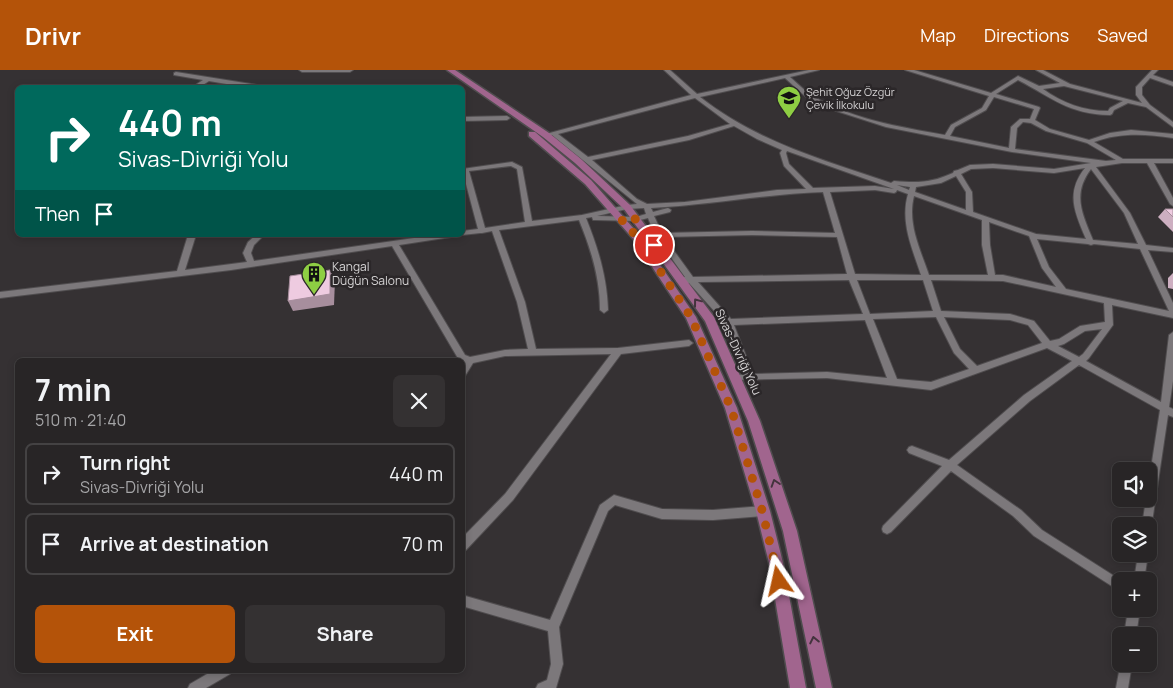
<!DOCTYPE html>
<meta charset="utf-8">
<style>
:root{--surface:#282526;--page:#343132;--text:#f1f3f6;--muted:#a5a5a7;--line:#444243;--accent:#b45309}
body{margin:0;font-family:Manrope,sans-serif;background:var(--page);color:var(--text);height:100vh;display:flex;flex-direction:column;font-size:19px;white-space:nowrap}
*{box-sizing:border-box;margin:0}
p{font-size:16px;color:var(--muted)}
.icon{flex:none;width:28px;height:28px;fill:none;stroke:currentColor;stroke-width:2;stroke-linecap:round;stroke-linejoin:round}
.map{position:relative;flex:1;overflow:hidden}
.sheet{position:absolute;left:15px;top:288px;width:450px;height:315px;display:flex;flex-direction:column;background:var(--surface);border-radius:8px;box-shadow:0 2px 8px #0003,0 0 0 1px var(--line)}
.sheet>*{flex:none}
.guide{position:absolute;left:15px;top:15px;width:450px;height:152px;border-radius:8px;box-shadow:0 2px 8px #0003,0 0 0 1px var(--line);background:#00695c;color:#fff;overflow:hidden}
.buttons{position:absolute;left:1112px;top:392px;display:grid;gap:10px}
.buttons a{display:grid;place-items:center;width:45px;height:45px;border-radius:8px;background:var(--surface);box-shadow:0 2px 8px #0003,0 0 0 1px var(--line);font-size:25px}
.pin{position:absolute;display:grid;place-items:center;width:42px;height:42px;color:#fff;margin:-21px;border:2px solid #fff;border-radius:50%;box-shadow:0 1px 5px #0007}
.me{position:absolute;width:55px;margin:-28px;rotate:349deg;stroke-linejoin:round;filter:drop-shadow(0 0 4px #0008)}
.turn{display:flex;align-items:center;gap:18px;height:105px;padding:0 20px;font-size:22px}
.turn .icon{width:65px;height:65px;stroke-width:2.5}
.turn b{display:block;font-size:35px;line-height:42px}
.then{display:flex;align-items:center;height:48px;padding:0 20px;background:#0003;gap:10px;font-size:19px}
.round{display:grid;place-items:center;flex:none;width:52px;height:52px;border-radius:8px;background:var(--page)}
.headline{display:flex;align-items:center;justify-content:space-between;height:85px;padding:0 20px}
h1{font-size:30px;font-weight:700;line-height:38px}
.button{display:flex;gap:10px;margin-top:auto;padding:10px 20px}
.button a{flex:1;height:58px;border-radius:8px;background:var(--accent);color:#fff;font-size:20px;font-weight:700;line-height:58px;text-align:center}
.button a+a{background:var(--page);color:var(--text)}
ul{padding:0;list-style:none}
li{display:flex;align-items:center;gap:15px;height:62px;margin:0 10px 8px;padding:0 10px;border:2px solid var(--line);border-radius:8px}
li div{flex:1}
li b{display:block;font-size:19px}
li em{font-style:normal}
header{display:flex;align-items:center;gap:30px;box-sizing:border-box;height:70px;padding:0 25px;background:var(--accent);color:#fff}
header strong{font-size:24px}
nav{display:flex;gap:28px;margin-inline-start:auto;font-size:18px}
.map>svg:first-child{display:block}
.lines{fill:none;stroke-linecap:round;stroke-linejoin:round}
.minor-casing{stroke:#504d4f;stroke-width:2}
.major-casing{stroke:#504d4f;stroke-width:3}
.minor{fill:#7c787b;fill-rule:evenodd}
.major{fill:#a1658e;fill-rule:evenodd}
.wall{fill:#cdafc1}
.shaded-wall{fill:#a78e9d}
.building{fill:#eecbe0;stroke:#a78e9d}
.oneway{stroke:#43333d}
.route{stroke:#b45309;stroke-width:9;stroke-dasharray:0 16.2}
.labels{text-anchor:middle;stroke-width:5;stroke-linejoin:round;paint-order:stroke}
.far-poi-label{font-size:11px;fill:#d5d3d4;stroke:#2b2729;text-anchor:start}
.poi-label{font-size:12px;fill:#d5d3d4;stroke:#2b2729;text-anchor:start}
.street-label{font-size:12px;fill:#d5d3d4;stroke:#2b2729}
</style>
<header>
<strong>Drivr</strong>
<nav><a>Map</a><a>Directions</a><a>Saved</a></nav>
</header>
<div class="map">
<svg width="1173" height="618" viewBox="0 0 1173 618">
<rect width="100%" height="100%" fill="#353133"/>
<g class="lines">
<defs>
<g id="minor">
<path d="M299 0H353L350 2H302Z"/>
<path d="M664 0H670L697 24 809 0H819L790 7C797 13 804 20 811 25 850 49 900 57 945 65L951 55 982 38 989 26 905 0H914L991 23 1018 6 1039 16 1060 13 1036 0H1043L1070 14 1142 33 1136 25V17L1152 0H1158L1153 5 1173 12V16L1150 8 1142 17V25L1150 35 1173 52V57L1146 37 1128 33 1114 40 1112 44 1110 45C1068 44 1053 28 1018 10L996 24 1039 37 1040 38 1035 50 1050 59 1089 70 1110 63 1131 60 1173 64V68C1146 64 1120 62 1094 72L1123 89H1173V93H1154L1173 128V136L1170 134 1147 93H1122L1096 97 1130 143 1146 175 1173 178V182L1148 180 1173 233V248L1112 235 1113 255 1089 288 1086 291 1161 332 1169 265 1173 262V311L1169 337 1173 339V347L1168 345 1151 459 1149 460V456H1142L1146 429H1149V411L1160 340 1079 295 1030 331 957 395 1021 440 1042 460 1122 511 1121 522 1034 466 1013 446 951 401 891 462 887 464 883 462 882 459 883 456 942 396 909 383 907 380 909 377 912 376 949 390 1024 325 1072 291 1047 278 931 320 827 308 732 310 731 308 732 306 745 304 725 253 689 213 677 212 676 210 677 208 685 207 655 165 648 148 636 151 595 150H593L592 147 586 148C598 178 607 207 608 240L604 243 600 240C600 208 591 179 579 150L499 160 525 232 536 279 618 278 689 270 693 273 689 276 621 284 513 430 466 480 462 481V468L505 424 611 284 505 286 473 293 465 306 462 307V295L465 292 462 290H459L392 176 231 200 0 228V222L177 201 188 165H196L185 200 247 192 243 183 248 172 256 165H264L254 175 251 183 254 191 435 165H455L451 167 399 175 465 285 470 287 505 280 528 279 517 232 492 161 482 163H480L462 165H461H462V161L478 159 462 99 512 92 522 97 532 151 582 145 627 135 637 134 552 65 549 66 546 64 691 25ZM785 8 805 26 827 38 886 57 1012 82 1091 93 1054 99 993 94 970 95 958 100 954 101 953 103C931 113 918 113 894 111L891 113C824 90 757 72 700 27ZM1064 16 1123 31 1110 38 1108 41C1084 41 1062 33 1043 19ZM994 27 1034 39 1030 49H1020L1011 57 1009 78 950 66 955 57 986 40ZM695 28 730 54 688 66 588 87 558 64ZM1023 52 1031 53 1046 61 1087 73 1116 90 1106 91 1015 79 1017 58ZM734 56 757 69 782 80 780 83 784 96 806 119 777 120 685 132 647 134 637 129 592 90 689 70ZM787 81 894 119 875 116 813 118 789 94 786 83ZM511 96 517 99 525 152 485 158 469 101ZM993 98 1054 103 1085 98C1065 123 1075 143 1086 169L1036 164 973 142 972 122 961 104 971 99ZM1091 99 1124 143 1138 174 1093 170C1082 144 1072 124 1091 99ZM956 106 966 122V140L915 122 916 117 941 113ZM897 115 910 117 909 120ZM875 120 894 123 896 122 897 120 908 124C900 152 912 178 921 205L855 204 830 122ZM823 122 835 163 752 161 662 163 654 146 670 142 671 140 668 138 653 142 651 138C709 135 766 124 823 122ZM914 126 982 150V175L988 205H929C920 179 907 153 914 126ZM644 138 646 144 636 147 597 146 627 139ZM989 152 1029 166 1042 198 1056 217 1003 205H995L990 175ZM752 165 837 167 847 204 693 207 664 167ZM1037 169 1088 174 1091 175 1094 174 1140 179 1169 241 1066 219 1049 197ZM849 210 863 244 731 249 698 212ZM857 210H923L933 241 870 244ZM931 210 1003 211 1104 233 1105 252 1080 256 1059 269 1050 271 1034 251 1010 244 941 241ZM936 247 954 283 969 299 931 312 897 309 873 249ZM944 247 1010 250 1028 255 1042 273 977 296 960 279ZM865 250 887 308 827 302 753 304 734 255ZM1102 259 1083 284 1079 287 1058 276 1064 274 1085 261Z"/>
<path d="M176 2 264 16 266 18H250L209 11 198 18H191L203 10 174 5V3Z"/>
<path d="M462 47 507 46 510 48 507 50 462 51Z"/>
<path d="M614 425 662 439 713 440 763 436 767 438 768 441 767 444 763 446 713 450 662 449 615 435 608 441 559 557 563 594 556 618H536L538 614 547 610 551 594 548 561 462 536V525L550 550 600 435Z"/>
<path d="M1138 484H1148L1144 511H1134Z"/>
<path d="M1128 539H1140L1136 566H1124Z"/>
<path d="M1121 591V594H1132L1128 618H1116Z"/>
<path d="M214 600H232L230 604 206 618H188L190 614Z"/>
</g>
<g id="major">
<path d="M447 0H455L549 63 581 89 630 135 714 247 760 351 797 461 832 618H816L783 461 748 351 705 251 624 139 575 93 543 67Z"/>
<path d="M529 62H535L591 110 641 167 696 247 737 338 770 441 783 493 806 618H790L769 493 756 441 725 338 686 248 635 171 585 114 529 66Z"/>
</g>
</defs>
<use href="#minor" class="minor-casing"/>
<use href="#major" class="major-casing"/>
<use href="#minor" class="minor"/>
<use href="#major" class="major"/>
</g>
<g class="wall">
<path d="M1165 139H1173V162L1158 147Z"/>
<path d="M1173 203V219L1168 218V208Z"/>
</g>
<path class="shaded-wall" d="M330 200 335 210 334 235 293 241 288 231Z"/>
<g class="building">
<path d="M1165 139H1173V147Z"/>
<path d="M330 200V224L288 231 290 206Z"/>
</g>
<defs><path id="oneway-chevron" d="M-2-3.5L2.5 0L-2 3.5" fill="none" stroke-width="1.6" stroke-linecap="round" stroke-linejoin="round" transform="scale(1.25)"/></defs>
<g class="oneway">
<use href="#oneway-chevron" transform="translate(697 232) rotate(-127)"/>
<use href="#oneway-chevron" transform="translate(775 413) rotate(-108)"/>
<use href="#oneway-chevron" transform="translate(814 570) rotate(-102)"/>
</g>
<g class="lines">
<path class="route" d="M654 175 636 149H621L638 168 691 247 723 320 731 338 762 440 779 511"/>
</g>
<defs>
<symbol id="school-pin" viewBox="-11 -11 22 30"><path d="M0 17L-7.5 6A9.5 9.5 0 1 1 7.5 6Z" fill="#8ece43" stroke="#2b2729"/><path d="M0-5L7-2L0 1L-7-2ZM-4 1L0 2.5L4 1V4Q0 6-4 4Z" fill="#111"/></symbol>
<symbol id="building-pin" viewBox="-11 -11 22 30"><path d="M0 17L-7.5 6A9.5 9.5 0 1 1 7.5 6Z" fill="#8ece43" stroke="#2b2729"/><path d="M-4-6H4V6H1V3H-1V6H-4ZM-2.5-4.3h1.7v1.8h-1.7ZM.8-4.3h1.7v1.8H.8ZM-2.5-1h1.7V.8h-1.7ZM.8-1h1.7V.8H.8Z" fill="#111"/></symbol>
</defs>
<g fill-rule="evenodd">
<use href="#school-pin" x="775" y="14" width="28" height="38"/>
<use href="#building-pin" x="300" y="190" width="28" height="38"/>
</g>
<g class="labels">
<g class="far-poi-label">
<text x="806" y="26">Şehit Oğuz Özgür<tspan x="806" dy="13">Çevik İlkokulu</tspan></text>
</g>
<g class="poi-label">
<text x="332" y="201">Kangal<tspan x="332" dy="14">Düğün Salonu</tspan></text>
</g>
<g class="street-label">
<text transform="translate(738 282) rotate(65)" y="4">Sivas-Divriği Yolu</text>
</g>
</g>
</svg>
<div class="buttons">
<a><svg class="icon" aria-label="sound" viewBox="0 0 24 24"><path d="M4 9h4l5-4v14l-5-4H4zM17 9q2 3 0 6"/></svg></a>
<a><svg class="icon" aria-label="layers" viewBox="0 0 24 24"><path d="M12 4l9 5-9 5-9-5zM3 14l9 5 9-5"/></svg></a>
<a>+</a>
<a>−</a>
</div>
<div class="pin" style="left:654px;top:175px;background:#d93025"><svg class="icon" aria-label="arrive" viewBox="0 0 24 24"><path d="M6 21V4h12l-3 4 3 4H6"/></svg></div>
<svg class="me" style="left:779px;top:511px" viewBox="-20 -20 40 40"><path d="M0-17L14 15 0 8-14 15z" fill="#b45309" stroke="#fff" stroke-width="4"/></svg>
<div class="guide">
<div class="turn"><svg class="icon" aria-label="right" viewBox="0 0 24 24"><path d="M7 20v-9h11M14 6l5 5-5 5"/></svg><div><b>440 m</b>Sivas-Divriği Yolu</div></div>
<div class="then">Then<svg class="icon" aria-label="arrive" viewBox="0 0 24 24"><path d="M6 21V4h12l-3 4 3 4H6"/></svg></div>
</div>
<section class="sheet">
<div class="headline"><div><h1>7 min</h1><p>510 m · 21:40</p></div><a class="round"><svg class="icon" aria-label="close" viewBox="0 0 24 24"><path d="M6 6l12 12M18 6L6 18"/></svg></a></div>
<ul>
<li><svg class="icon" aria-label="right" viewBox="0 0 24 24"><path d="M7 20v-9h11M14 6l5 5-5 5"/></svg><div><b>Turn right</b><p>Sivas-Divriği Yolu</p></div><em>440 m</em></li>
<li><svg class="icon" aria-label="arrive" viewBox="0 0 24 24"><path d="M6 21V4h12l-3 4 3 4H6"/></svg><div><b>Arrive at destination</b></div><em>70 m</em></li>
</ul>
<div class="button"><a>Exit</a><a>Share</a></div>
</section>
</div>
